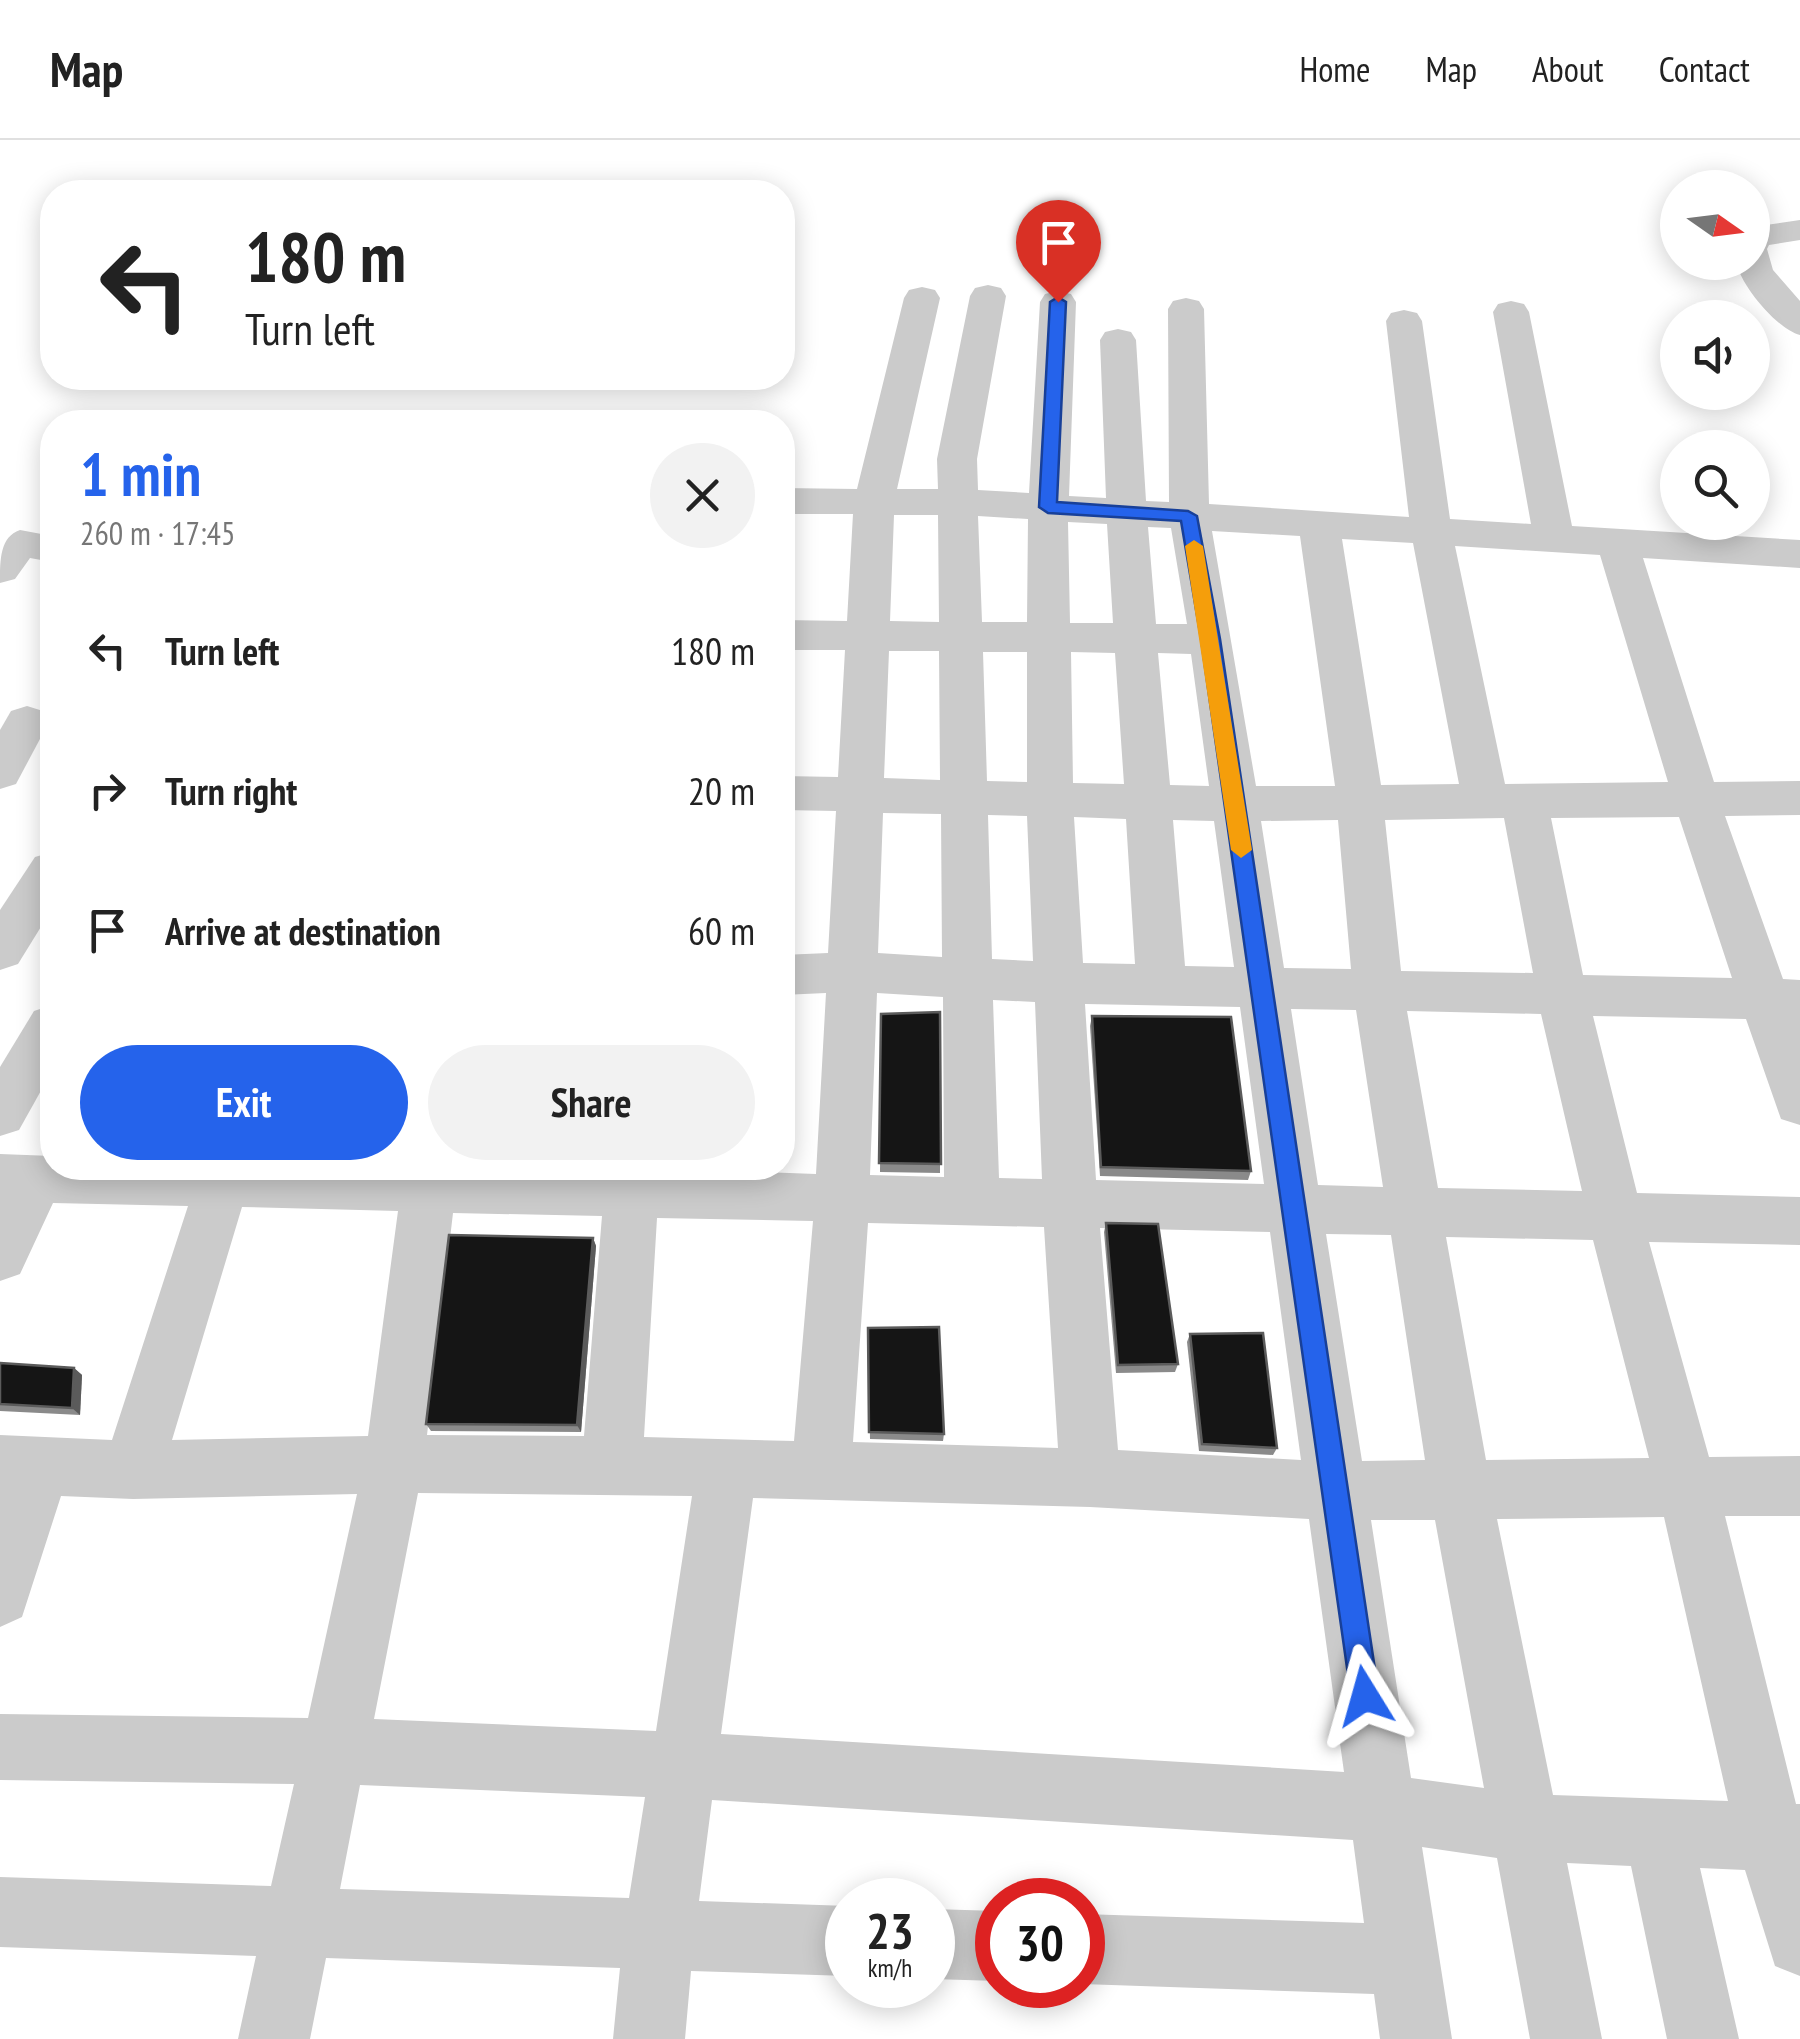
<!DOCTYPE html>
<meta charset="utf-8">
<style>
:root{--surface:#fff;--page:#f2f2f2;--text:#222;--muted:#767676;--line:#e0e0e0;--accent:#2563eb}
body{margin:0;font-family:"PT Sans Narrow",sans-serif;background:var(--page);color:var(--text);height:100vh;display:flex;flex-direction:column;font-size:38px;white-space:nowrap}
*{box-sizing:border-box;margin:0}
p{font-size:32px;color:var(--muted)}
.icon{flex:none;width:55px;height:55px;fill:none;stroke:currentColor;stroke-width:2;stroke-linecap:round;stroke-linejoin:round}
.map{position:relative;flex:1;overflow:hidden}
.panel{position:absolute;left:40px;top:270px;width:755px;height:770px;display:flex;flex-direction:column;background:var(--surface);border-radius:40px;box-shadow:0 5px 25px #0003}
.panel>*{flex:none}
.top-card{position:absolute;left:40px;top:40px;width:755px;height:210px;border-radius:40px;box-shadow:0 5px 25px #0003;background:#fff;color:var(--text);overflow:hidden}
.needle{width:65px;rotate:104deg}
.fabs{position:absolute;left:1660px;top:30px;display:grid;gap:20px}
.fabs a{display:grid;place-items:center;width:110px;height:110px;border-radius:50%;background:var(--surface);box-shadow:0 5px 25px #0003;font-size:50px}
.speed{position:absolute;left:825px;top:1738px;display:flex;gap:20px;font-size:50px;font-weight:700;text-align:center}
.speed>*{display:grid;place-content:center;width:130px;height:130px;border-radius:50%;background:var(--surface);box-shadow:0 5px 25px #0003;line-height:1}
.speed small{font-size:25px;font-weight:400}
.speed .limit{border:15px solid #d22;background:#fff;color:#111}
.pin{position:absolute;display:grid;place-items:center;width:85px;height:85px;color:#fff;margin:-102px -42px;border-radius:50% 50% 50% 0;rotate:-45deg;box-shadow:0 0 10px #0007}
.pin .icon{rotate:45deg}
.me{position:absolute;width:110px;margin:-55px;rotate:352deg;stroke-linejoin:round;filter:drop-shadow(0 0 8px #0008)}
.turn{display:flex;align-items:center;gap:35px;height:210px;padding:0 40px;font-size:45px}
.turn .icon{width:130px;height:130px;stroke-width:2.5}
.turn b{display:block;font-size:70px;line-height:85px}
.round{display:grid;place-items:center;flex:none;width:105px;height:105px;border-radius:52px;background:var(--page)}
.summary{display:flex;align-items:center;justify-content:space-between;height:170px;padding:0 40px}
h1{font-size:60px;font-weight:800;line-height:75px;color:var(--accent)}
.action{display:flex;gap:20px;margin-top:auto;padding:20px 40px}
.action a{flex:1;height:115px;border-radius:60px;background:var(--accent);color:#fff;font-size:40px;font-weight:800;line-height:115px;text-align:center}
.action a+a{background:var(--page);color:var(--text)}
ul{padding:0;list-style:none}
li{display:flex;align-items:center;gap:30px;height:140px;padding:0 40px}
li div{flex:1}
li b{display:block;font-size:38px}
li em{font-style:normal}
header{display:flex;align-items:center;gap:60px;box-sizing:border-box;height:140px;padding:0 50px;background:var(--surface);border-bottom:2px solid var(--line)}
header strong{font-size:48px}
nav{display:flex;gap:55px;margin-inline-start:auto;font-size:35px}
.map>svg:first-child{display:block}
.lines{fill:none;stroke-linecap:round;stroke-linejoin:round}
.minor{fill:#cbcbcb;fill-rule:evenodd}
.wall{fill:#8a8a8a}
.shaded-wall{fill:#5b5b5b}
.building{fill:#151515;stroke:#5b5b5b;stroke-width:2.5}
.route{fill:#2563eb;stroke:#184099;stroke-width:2.5}
.slow{fill:#f59e0b}
</style>
<header>
<strong>Map</strong>
<nav><a>Home</a><a>Map</a><a>About</a><a>Contact</a></nav>
</header>
<div class="map">
<svg width="1800" height="1899" viewBox="0 0 1800 1899">
<rect width="100%" height="100%" fill="#fff"/>
<g class="lines">
<g class="minor">
<path d="M1800 80V100L1769 105 1767 109 1773 130 1800 161V195C1777 189 1741 146 1736 122H1752V87Z"/>
<path d="M988 145 1001 148 1006 156 977 319 978 350 1029 353 1040 162 1045 154 1058 151 1071 154 1076 162 1069 356 1106 358 1100 200 1105 192 1118 189 1131 192 1136 200 1146 361 1169 362 1168 169 1173 161 1186 158 1199 161 1204 169 1209 364 1409 377 1386 181 1391 173 1404 170 1417 173 1422 181 1450 379 1531 384 1493 172 1498 164 1511 161 1524 164 1529 172 1572 386 1800 400V428L1643 418 1714 642 1800 641V675L1725 676 1783 839 1800 840V985L1781 979 1746 879 1593 876 1637 1053 1800 1057V1105L1649 1102 1709 1317 1800 1316V1376H1725L1796 1664H1800V1836L1775 1826 1745 1730 1700 1728 1739 1899H1667L1631 1726 1567 1723 1602 1899H1530L1497 1718 1422 1707 1452 1899H1380L1374 1854 1082 1844V1774L1364 1783 1353 1700 712 1660 699 1761 848 1766V1836L691 1831 685 1899H613L620 1828 326 1818 310 1899H238L256 1816 0 1807V1737L271 1746 294 1644 0 1640V1574L308 1578 357 1354 133 1359 61 1356 22 1477 0 1487V1295L112 1300 188 1066 53 1063 20 1134 0 1141V1014L52 1016V1028H660L816 1034 826 853 782 855V815L828 813 836 671 782 670V636L838 637 845 510H782V480L847 481 853 374H782V348L857 349 904 158 909 150 922 147 935 150 940 158 897 349H938L937 319 970 156 975 148ZM894 375H938L939 482 890 481ZM978 376 1028 379 1027 482H982ZM1068 382 1107 384 1113 483H1070ZM1148 387 1171 388 1187 484H1156ZM1212 391 1300 396 1335 646H1256ZM1342 399 1413 403 1459 644 1381 645ZM1455 406 1600 415 1668 642 1505 644ZM889 511H939L940 640 884 638ZM983 512H1027V642L987 641ZM1071 512 1115 513 1124 644 1073 643ZM1158 513 1191 514 1209 646 1170 645ZM883 673 941 674 942 817 878 813ZM988 675 1027 676 1033 821 992 819ZM1074 677 1126 679 1135 824 1083 823ZM1679 677 1732 838 1583 835 1551 678ZM1504 678 1533 833 1401 831 1385 680ZM1173 680 1214 681 1234 827 1185 826ZM1338 680 1351 829 1284 828 1261 681ZM877 853 943 857 944 1037 870 1035ZM993 860 1035 862 1042 1039 999 1038ZM1085 864 1240 867 1264 1044 1096 1040ZM1291 869 1356 870 1383 1047 1318 1045ZM1407 871 1541 874 1582 1051 1438 1048ZM242 1067 398 1071 368 1296 172 1300ZM453 1073 602 1076 584 1296 427 1295ZM657 1078 813 1081 794 1301 644 1297ZM868 1083 1044 1087 1058 1308 853 1302ZM1100 1088 1270 1092 1301 1320 1118 1310ZM1326 1094 1391 1095 1425 1320 1362 1321ZM1446 1097 1593 1100 1649 1318 1486 1320ZM418 1353 692 1356 656 1591 374 1579ZM753 1358 1090 1367 1309 1379 1344 1632 721 1594ZM1664 1377 1728 1661 1553 1655 1497 1379ZM1371 1380H1435L1484 1648 1411 1638ZM360 1645 645 1657 629 1758 340 1749Z"/>
<path d="M20 390 52 396V422L30 418 15 439 0 443C0 419 0 397 20 390Z"/>
<path d="M27 566 43 571 49 582 16 644 0 649V590L11 571Z"/>
<path d="M52 712V769L18 824 0 830V770L35 717Z"/>
<path d="M52 865V931L19 990 0 996V927L34 871Z"/>
<path d="M932 1769 998 1771V1841L932 1839Z"/>
</g>
</g>
<g class="wall">
<path d="M940 872V1033L880 1032 881 874Z"/>
<path d="M1092 876 1251 1031 1248 1040 1100 1036 1090 886Z"/>
<path d="M1106 1083 1178 1224 1175 1232 1116 1233 1104 1092Z"/>
<path d="M593 1098 596 1106 581 1292 431 1291 426 1284Z"/>
<path d="M868 1188 944 1294 943 1301 870 1299Z"/>
<path d="M1190 1194 1277 1308 1273 1315 1199 1311 1187 1202Z"/>
<path d="M0 1223 74 1228 82 1235 80 1275 0 1271Z"/>
</g>
<g class="shaded-wall">
<path d="M593 1098 596 1106 581 1292 577 1285Z"/>
<path d="M74 1228 82 1235 80 1275 72 1268Z"/>
</g>
<g class="building">
<path d="M940 872 941 1024 879 1023 881 874Z"/>
<path d="M1092 876 1231 877 1251 1031 1101 1027Z"/>
<path d="M1106 1083 1158 1084 1178 1224 1118 1225Z"/>
<path d="M449 1095 593 1098 577 1285 426 1284Z"/>
<path d="M939 1187 944 1294 869 1292 868 1188Z"/>
<path d="M1263 1193 1277 1308 1202 1304 1190 1194Z"/>
<path d="M0 1223 74 1228 72 1268 0 1264Z"/>
</g>
<path class="route" d="M1058 157 1066 162 1057 362 1188 371 1197 376 1220 499 1379 1556 1375 1566 1365 1570 1355 1566 1351 1556 1201 499 1181 381 1048 373 1039 367 1050 162Z"/>
<path class="slow" d="M1194 400 1203 406 1252 710 1241 718 1231 710 1185 406Z"/>
</svg>
<div class="fabs">
<a><svg class="needle" viewBox="-14 -14 28 28"><path d="M0-13l5 13h-10z" fill="#e53935"/><path d="M0 13l5-13h-10z" fill="#767676"/></svg></a>
<a><svg class="icon" aria-label="sound" viewBox="0 0 24 24"><path d="M4 9h4l5-4v14l-5-4H4zM17 9q2 3 0 6"/></svg></a>
<a><svg class="icon" aria-label="search" viewBox="0 0 24 24"><circle cx="10" cy="10" r="6"/><path d="M15 15l6 6"/></svg></a>
</div>
<div class="speed"><div>23<small>km/h</small></div><div class="limit">30</div></div>
<div class="pin" style="left:1058px;top:162px;background:#d93025"><svg class="icon" aria-label="arrive" viewBox="0 0 24 24"><path d="M6 21V4h12l-3 4 3 4H6"/></svg></div>
<svg class="me" style="left:1365px;top:1556px" viewBox="-20 -20 40 40"><path d="M0-17L14 15 0 8-14 15z" fill="#2563eb" stroke="#fff" stroke-width="4"/></svg>
<div class="top-card">
<div class="turn"><svg class="icon" aria-label="left" viewBox="0 0 24 24"><path d="M17 20v-9H6M10 6l-5 5 5 5"/></svg><div><b>180 m</b>Turn left</div></div>
</div>
<section class="panel">
<div class="summary"><div><h1>1 min</h1><p>260 m · 17:45</p></div><a class="round"><svg class="icon" aria-label="close" viewBox="0 0 24 24"><path d="M6 6l12 12M18 6L6 18"/></svg></a></div>
<ul>
<li><svg class="icon" aria-label="left" viewBox="0 0 24 24"><path d="M17 20v-9H6M10 6l-5 5 5 5"/></svg><div><b>Turn left</b></div><em>180 m</em></li>
<li><svg class="icon" aria-label="right" viewBox="0 0 24 24"><path d="M7 20v-9h11M14 6l5 5-5 5"/></svg><div><b>Turn right</b></div><em>20 m</em></li>
<li><svg class="icon" aria-label="arrive" viewBox="0 0 24 24"><path d="M6 21V4h12l-3 4 3 4H6"/></svg><div><b>Arrive at destination</b></div><em>60 m</em></li>
</ul>
<div class="action"><a>Exit</a><a>Share</a></div>
</section>
</div>
